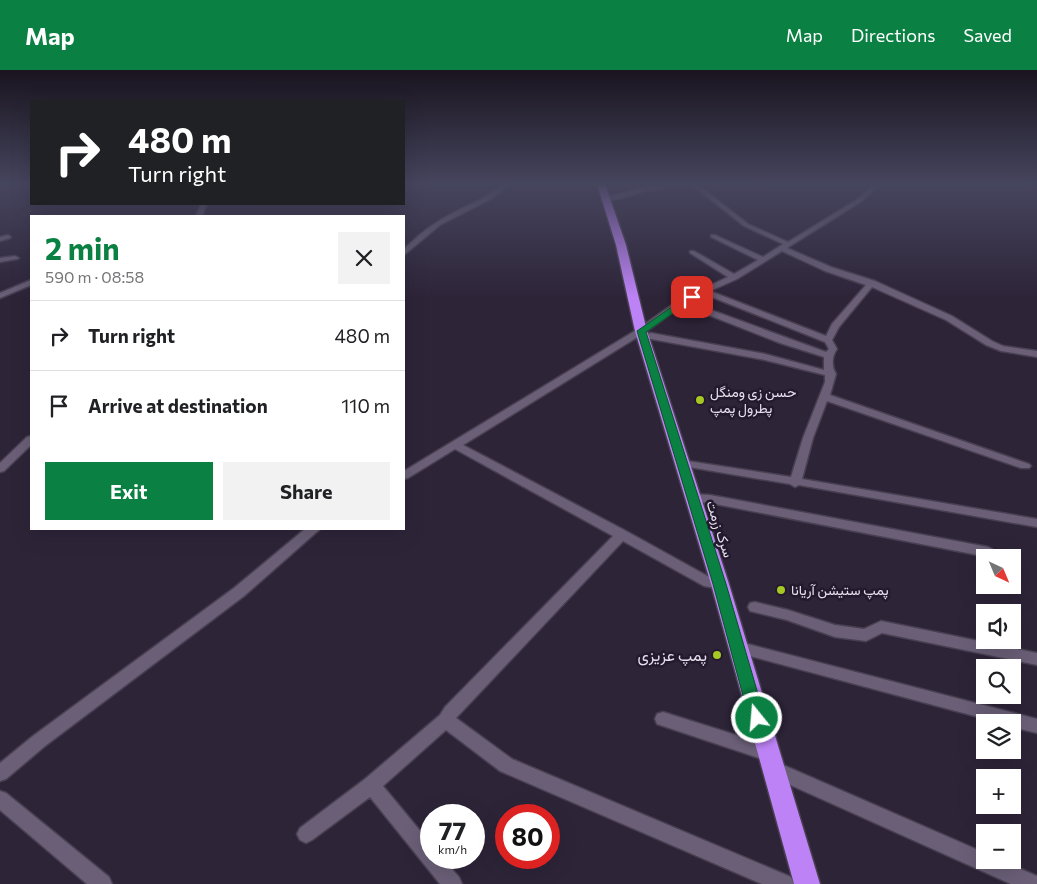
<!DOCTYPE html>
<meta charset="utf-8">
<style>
:root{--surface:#fff;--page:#f2f2f2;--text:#202124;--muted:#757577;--line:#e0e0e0;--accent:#0b8043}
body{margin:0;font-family:Commissioner,Vazirmatn,sans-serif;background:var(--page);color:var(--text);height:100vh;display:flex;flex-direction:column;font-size:19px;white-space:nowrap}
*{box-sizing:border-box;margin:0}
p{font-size:16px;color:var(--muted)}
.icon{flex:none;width:28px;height:28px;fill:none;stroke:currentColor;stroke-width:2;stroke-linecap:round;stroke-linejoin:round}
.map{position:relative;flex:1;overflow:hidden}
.details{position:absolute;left:30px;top:145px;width:375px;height:315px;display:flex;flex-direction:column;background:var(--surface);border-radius:0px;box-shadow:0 5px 20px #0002}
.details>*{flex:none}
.hud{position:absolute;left:30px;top:30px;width:375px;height:105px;border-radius:0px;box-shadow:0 5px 20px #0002;background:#202124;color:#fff;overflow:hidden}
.needle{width:32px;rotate:136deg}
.controls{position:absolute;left:976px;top:479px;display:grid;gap:10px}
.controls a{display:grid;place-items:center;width:45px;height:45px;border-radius:0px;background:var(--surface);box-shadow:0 5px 20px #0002;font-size:25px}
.speed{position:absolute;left:420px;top:734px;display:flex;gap:10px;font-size:25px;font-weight:700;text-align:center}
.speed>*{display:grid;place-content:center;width:65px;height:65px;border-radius:50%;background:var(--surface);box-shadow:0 5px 20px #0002;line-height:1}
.speed small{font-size:12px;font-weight:400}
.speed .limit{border:8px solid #d22;background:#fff;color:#111}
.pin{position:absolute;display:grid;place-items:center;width:42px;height:42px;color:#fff;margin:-21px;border-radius:10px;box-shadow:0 2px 8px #0006}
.me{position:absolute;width:55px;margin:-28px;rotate:343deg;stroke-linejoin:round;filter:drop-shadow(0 0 4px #0008)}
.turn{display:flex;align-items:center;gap:18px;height:105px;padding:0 15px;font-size:22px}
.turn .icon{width:65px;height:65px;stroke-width:2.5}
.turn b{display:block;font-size:35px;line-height:42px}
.round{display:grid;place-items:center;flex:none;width:52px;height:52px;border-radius:0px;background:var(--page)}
.headline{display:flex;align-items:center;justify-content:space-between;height:85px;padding:0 15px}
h1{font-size:30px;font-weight:700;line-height:38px;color:var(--accent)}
.button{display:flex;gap:10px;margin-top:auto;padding:10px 15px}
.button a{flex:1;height:58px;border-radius:0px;background:var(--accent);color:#fff;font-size:20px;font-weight:700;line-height:58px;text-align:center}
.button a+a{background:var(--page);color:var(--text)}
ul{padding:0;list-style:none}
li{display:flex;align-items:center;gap:15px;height:70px;padding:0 15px;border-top:1px solid var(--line)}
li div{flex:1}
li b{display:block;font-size:19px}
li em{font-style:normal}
header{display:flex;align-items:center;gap:30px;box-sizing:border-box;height:70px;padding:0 25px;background:var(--accent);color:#fff}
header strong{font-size:24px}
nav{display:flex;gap:28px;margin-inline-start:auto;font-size:18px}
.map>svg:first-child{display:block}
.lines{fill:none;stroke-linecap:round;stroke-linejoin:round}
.minor-casing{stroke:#483f51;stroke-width:3}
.highway-casing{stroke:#483f51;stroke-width:3}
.minor{fill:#6a5f77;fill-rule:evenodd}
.highway{fill:#bd83f6;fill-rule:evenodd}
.route{fill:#0b8043;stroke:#07532c}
.poi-dot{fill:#a5c823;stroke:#231a2e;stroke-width:2}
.labels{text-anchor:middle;stroke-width:5;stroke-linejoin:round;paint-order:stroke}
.poi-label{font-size:14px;fill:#e6e0ee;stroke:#231a2e;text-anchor:start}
.street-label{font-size:14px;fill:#e6e0ee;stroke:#231a2e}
.near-poi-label{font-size:16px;fill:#e6e0ee;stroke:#231a2e;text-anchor:end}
</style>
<header>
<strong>Map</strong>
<nav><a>Map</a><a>Directions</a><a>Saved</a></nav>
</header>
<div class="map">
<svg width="1037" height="814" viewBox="0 0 1037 814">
<rect width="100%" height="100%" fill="#2d2438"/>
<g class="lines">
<defs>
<g id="minor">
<path d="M502 114H508L502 121 489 130 440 155 404 185V179C419 164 436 151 455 142 471 133 489 128 502 114Z"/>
<path d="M671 114H688L645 121 619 129 606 130 603 128 644 117Z"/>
<path d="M691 114H697L748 154 788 172 858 129 874 114H880L862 131 787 178 831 197 875 211 952 246 992 271 1003 276 1037 281V287L1001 281 986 275 946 250 872 217 839 257 832 270 837 279C832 286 831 296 836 304L830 325 1029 394 1031 396 1029 398H1021L827 331 813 368 802 409 1037 449V457L799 415 795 417 790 414 677 395 676 393 681 390 791 407 803 368 825 312V305L765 290 651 269H642V265L651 263 765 284 824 300V287L780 273 683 235 644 263 463 375 626 461 711 508 725 511 727 514 725 517 720 519 704 516 623 471 456 648 512 689 791 807 794 814H762L500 701 446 660 383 716 431 774V788H442L459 807 462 814H440L370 727 312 770 306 773 300 770 297 764 300 758 365 709 440 645 445 637 613 466 455 379 408 408 404 409V401L638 259 679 230 728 207 690 183V181H694L734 204 758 190 711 167V165H715L763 187 783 174 744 156ZM782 181 825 201 866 215 832 254 826 266 710 221 737 209ZM704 224 825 272 829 279 826 282 689 232Z"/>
<path d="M201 134H207L202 146H196Z"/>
<path d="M8 165 11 167 10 168 0 171V167Z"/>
<path d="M15 186 19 188 17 189 0 192V188Z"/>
<path d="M31 210V215L0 228V223Z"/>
<path d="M31 366V375L4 401 0 402V393L27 367Z"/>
<path d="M692 424 710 425 988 477 992 479 994 482 992 485 988 487 710 433 688 431 686 428Z"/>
<path d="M305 459H320L244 526 45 676 6 709 0 711V693L33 666 234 518Z"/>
<path d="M755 532 788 540 835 555 864 559 881 551 1037 583V595L882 563 866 571 835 567 787 550 750 541 748 537 750 533Z"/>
<path d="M736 571 1037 649V663L1012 657V652H997L731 581 729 577 731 573Z"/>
<path d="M663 642 768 675 774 678 776 683 774 688 768 691 657 654 655 649 657 644Z"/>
<path d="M774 691 985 783V790H1000L1037 806V814H1011L768 705 766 699 768 693Z"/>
<path d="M0 721 6 723 109 807 112 814H87L0 740Z"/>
</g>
<path id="highway" d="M597 114H605L626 175 647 261 729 514 820 814H794L711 514 635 261 616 175Z"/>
</defs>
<use href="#minor" class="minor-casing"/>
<use href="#highway" class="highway-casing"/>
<use href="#minor" class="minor"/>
<use href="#highway" class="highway"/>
</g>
<linearGradient id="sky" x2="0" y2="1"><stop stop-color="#19141f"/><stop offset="0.5" stop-color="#46455e"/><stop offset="1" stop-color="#46455e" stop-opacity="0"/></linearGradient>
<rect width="1037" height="228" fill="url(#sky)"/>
<path class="route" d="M689 225 696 227 646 262 726 514 765 648 763 653 757 655 752 653 749 648 713 514 637 261Z"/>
<g class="poi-dot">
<circle cx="700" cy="330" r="5"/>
<circle cx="781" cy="520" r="5"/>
<circle cx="717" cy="585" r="5"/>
</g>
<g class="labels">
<g class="poi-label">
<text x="710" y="327">حسن زی ومنگل<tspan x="710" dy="16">پطرول پمپ</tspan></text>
<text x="791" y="525">پمپ ستیشن آریانا</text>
</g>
<g class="street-label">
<text transform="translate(720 459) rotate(72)" y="5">سرک زرمت</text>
</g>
<g class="near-poi-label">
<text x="707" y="591">پمپ عزیزی</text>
</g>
</g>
</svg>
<div class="controls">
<a><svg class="needle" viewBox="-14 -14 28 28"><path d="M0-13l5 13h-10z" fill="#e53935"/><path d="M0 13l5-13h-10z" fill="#757577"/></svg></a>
<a><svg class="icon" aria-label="sound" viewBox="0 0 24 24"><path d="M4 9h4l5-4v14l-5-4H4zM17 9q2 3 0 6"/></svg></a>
<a><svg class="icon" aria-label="search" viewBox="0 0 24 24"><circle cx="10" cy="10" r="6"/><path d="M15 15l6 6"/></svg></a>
<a><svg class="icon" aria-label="layers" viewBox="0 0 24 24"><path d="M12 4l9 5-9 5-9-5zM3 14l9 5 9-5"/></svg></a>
<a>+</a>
<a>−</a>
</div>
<div class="speed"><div>77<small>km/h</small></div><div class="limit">80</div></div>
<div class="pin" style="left:692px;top:227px;background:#d93025"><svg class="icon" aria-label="arrive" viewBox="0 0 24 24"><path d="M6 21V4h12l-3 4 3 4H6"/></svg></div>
<svg class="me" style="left:757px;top:648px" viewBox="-20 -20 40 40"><circle r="17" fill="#0b8043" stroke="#fff" stroke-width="3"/><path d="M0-11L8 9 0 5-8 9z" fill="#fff"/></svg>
<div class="hud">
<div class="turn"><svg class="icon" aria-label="right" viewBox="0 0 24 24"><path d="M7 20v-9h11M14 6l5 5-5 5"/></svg><div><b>480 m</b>Turn right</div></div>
</div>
<section class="details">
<div class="headline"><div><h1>2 min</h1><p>590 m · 08:58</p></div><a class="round"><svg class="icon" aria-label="close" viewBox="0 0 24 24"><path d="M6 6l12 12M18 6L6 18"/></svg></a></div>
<ul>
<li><svg class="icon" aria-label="right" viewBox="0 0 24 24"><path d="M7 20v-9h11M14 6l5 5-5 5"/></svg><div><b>Turn right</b></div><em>480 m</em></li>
<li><svg class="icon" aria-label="arrive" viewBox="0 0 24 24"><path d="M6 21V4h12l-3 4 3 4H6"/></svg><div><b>Arrive at destination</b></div><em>110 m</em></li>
</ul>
<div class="button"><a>Exit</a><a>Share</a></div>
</section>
</div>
